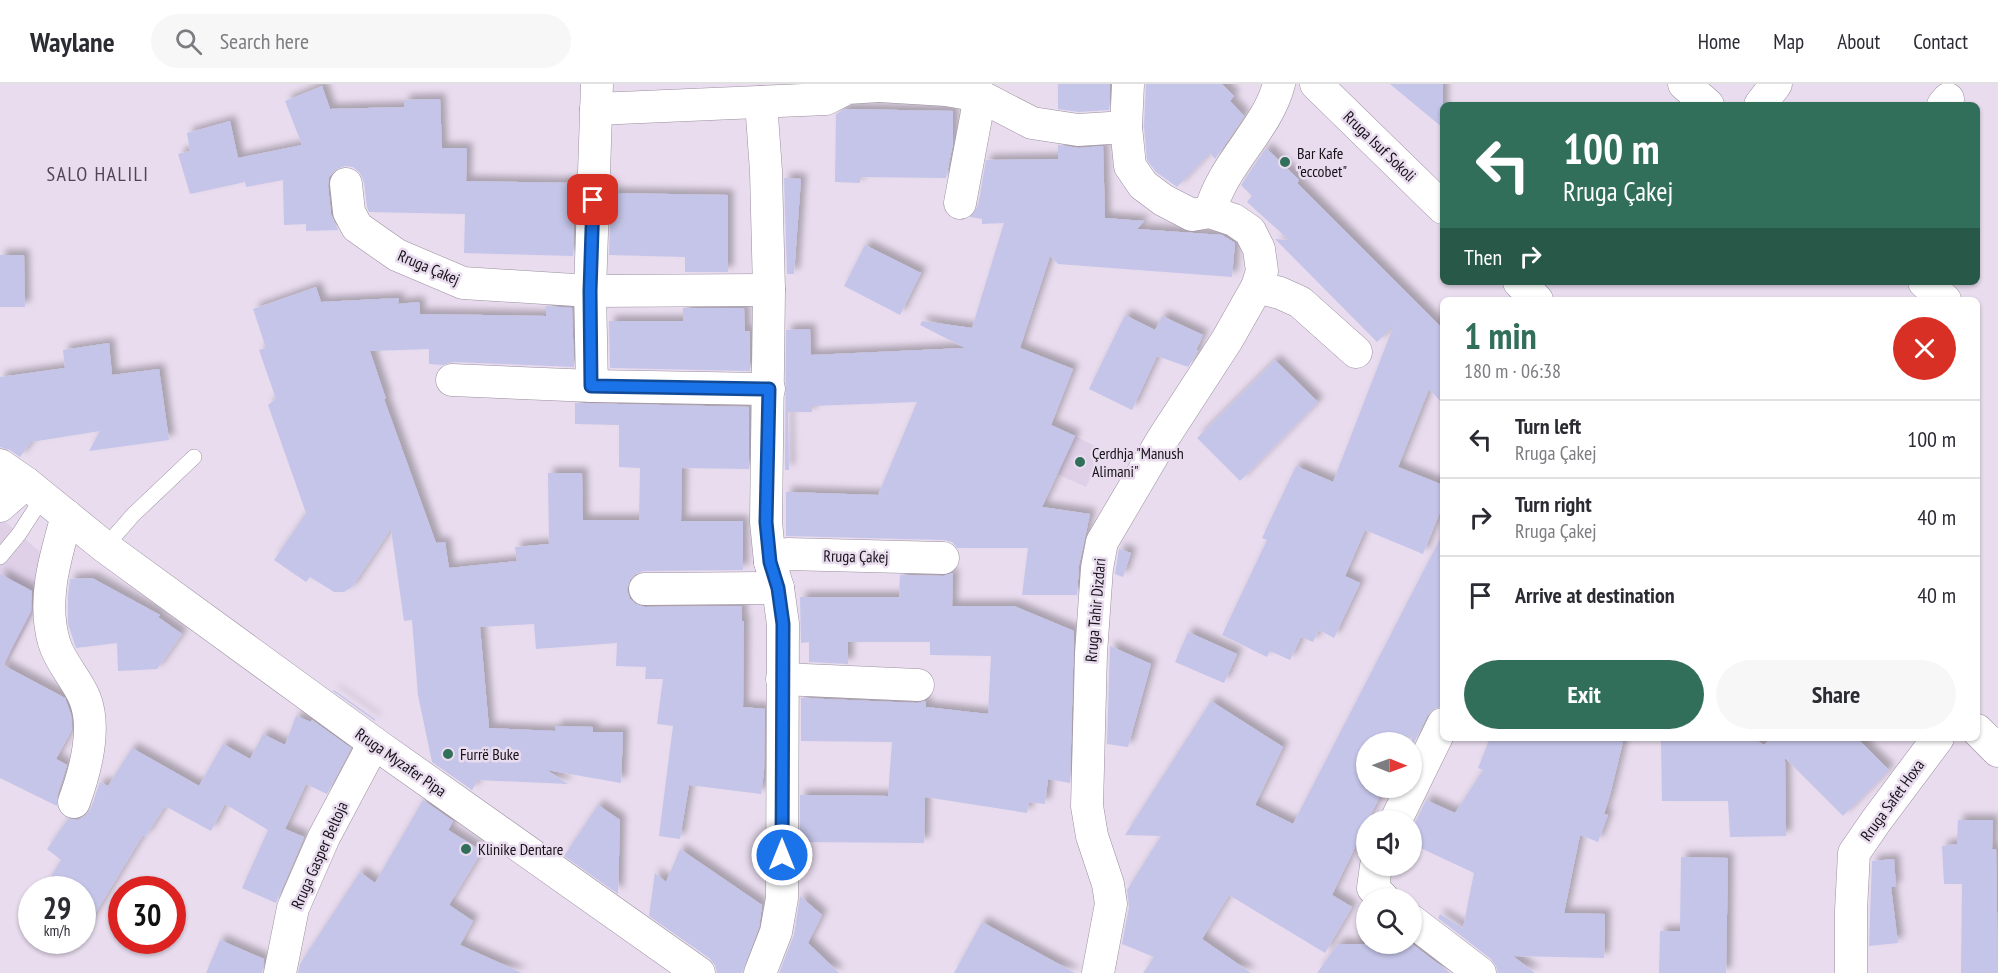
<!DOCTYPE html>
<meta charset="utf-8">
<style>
:root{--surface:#fff;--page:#f7f7f7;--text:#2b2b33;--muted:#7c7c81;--line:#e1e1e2;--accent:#326f5b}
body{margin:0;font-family:"PT Sans Narrow",sans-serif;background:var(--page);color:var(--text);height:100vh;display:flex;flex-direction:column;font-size:22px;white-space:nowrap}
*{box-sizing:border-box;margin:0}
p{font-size:20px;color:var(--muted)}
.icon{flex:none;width:33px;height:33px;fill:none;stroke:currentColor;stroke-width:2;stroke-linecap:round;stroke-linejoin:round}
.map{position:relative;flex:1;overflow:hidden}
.panel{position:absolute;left:1440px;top:213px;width:540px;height:444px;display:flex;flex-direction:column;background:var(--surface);border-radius:9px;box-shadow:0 2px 4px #0004}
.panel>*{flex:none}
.hud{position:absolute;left:1440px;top:18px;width:540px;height:183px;border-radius:9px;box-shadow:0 2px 4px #0004;background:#326f5b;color:#fff;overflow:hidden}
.needle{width:39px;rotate:91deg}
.buttons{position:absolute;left:1356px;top:648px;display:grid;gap:12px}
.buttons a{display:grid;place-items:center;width:66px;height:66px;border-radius:50%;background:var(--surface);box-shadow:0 2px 4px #0004;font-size:30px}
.speed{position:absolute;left:18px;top:792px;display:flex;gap:12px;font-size:30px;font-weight:700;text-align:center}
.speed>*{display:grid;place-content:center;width:78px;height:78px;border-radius:50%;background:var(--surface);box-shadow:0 2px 4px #0004;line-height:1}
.speed small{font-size:15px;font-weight:400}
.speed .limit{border:9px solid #d22;background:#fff;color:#111}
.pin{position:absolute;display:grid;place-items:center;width:51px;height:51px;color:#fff;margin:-26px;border-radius:12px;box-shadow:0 3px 9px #0006}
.me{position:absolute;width:66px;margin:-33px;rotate:0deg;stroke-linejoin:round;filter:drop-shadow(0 0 4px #0008)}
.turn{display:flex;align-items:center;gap:21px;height:126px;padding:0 24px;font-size:27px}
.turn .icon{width:78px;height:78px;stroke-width:2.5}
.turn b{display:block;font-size:42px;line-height:51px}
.then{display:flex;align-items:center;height:57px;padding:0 24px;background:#0003;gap:12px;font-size:22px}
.round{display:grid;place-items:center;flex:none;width:63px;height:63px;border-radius:32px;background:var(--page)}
.head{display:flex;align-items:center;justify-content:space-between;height:102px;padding:0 24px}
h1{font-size:36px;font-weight:700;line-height:45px;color:var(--accent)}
.action{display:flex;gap:12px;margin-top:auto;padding:12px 24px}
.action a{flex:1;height:69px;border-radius:36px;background:var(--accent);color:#fff;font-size:24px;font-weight:700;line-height:69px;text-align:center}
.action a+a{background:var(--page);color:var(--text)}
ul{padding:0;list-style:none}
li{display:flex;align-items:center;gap:18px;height:78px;padding:0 24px;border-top:2px solid var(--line)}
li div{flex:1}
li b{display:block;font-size:22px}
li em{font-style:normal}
header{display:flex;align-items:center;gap:36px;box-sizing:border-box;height:84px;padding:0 30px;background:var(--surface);border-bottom:2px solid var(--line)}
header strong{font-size:28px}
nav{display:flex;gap:33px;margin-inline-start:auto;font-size:21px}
.search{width:420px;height:54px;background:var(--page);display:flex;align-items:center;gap:15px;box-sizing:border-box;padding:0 21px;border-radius:33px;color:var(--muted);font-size:22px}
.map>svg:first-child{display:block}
.built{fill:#dfd0e8}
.building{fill:#c5c5e9;filter:url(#shadow)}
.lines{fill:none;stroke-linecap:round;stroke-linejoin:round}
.service-casing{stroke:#9a8f9f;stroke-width:16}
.minor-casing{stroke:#9a8f9f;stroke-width:33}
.service{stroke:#fff;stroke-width:15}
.minor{stroke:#fff;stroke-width:32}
.route-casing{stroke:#114b97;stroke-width:15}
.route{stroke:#1a73e8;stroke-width:10}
.poi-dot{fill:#326f5b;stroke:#e8dcee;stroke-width:2}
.labels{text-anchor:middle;stroke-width:5;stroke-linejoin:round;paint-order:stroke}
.street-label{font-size:16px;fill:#161218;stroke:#e8dcee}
.poi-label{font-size:16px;fill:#161218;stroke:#e8dcee;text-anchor:start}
.quarter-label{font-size:20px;letter-spacing:1.5px;fill:#4f4654;stroke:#e8dcee}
</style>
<header>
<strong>Waylane</strong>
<div class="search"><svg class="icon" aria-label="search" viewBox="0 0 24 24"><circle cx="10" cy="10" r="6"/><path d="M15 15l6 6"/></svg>Search here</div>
<nav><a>Home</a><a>Map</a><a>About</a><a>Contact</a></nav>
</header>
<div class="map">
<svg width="1998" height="889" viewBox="0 0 1998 889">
<defs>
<filter id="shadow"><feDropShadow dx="5.5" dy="-5.5" stdDeviation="3" flood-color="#0004"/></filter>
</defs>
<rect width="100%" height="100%" fill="#e8dcee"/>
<g class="built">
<path d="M1075 352 1103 366 1086 403 1057 390Z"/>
<path d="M0 433 49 476 45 508 0 594Z"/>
</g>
<g class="building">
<path d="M1058 0H1110L1109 26 1079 28 1058 25Z"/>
<path d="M1146 0H1222L1234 12 1230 17 1244 32 1215 75 1210 69 1177 103 1156 88 1147 76 1144 42Z"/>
<path d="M1390 0H1443V44Z"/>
<path d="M322 2 330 25 404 23V16L440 15 442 64H467L466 97 574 99 573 172 464 169 465 130 369 128 367 123 364 98 360 89 353 83 345 82 336 85 329 93 328 102 331 130 338 146 306 147V140L284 141 283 96 246 103 245 98 190 110 178 70 190 67 187 49 230 37 238 74 302 61 285 17Z"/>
<path d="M845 25 953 27V59L946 94 860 93V99L835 98 836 30Z"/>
<path d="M1058 61 1079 64 1103 62 1105 134 1144 137 1137 145 1222 151 1235 159 1232 193 1058 180 1050 172 1020 264 1073 285 1051 341 1075 352 1042 423 1090 430 1079 481 1077 511H1022L1028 464H957L952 458 943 456 786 452V408L878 411 917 318 812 322V328H788L789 386H785L786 246 810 245 811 271 965 264 920 241 922 237 972 244 1004 139 982 140V135L970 133 978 122 986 76 1058 75Z"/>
<path d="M1266 64 1299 96 1297 99 1443 245V320L1429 305 1398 383 1443 401V421L1423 470 1365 446 1345 492 1360 499 1334 554 1319 546 1313 558 1301 553 1290 576 1270 567 1267 573 1222 551 1267 456 1262 454 1296 382 1333 398 1394 241 1377 258 1275 155 1289 156 1247 118 1252 112 1241 101Z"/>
<path d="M784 94 801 95 794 190H787Z"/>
<path d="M611 109 728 111V188H685V173L609 171Z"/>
<path d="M865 161 921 189 900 231 844 202Z"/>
<path d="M0 171H24L25 223H0Z"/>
<path d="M316 203 321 218 399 214 398 220 419 218 420 230 546 232V222L572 224 574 283 453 278 443 281 429 280V265L370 267 386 315H384L436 459 445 458 449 484 517 477 515 463 549 460 548 389H582L583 436H639L640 384 619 383V341L575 340V319L749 323V385L682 384 681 437H743V486L644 487 635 490 630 496 627 506 630 515 636 520 645 523 742 522V537H744L743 623 765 625 764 687 761 710 689 701 680 755 659 752 673 642 657 640 663 595H645L646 583 616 582 617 559 536 565 534 540 480 543 489 644 555 647 556 642 593 643V648H623L621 699 547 686 568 700 478 696 472 706 432 678 418 611 412 536 404 537 391 445 352 503 344 508H334L310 493 306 498 274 476 306 429 268 321 276 315 259 266 266 264 253 225Z"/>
<path d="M683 224H744L745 247H750V287L610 284 609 237H683Z"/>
<path d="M1125 231 1155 246 1162 232 1203 251 1196 266 1198 267 1188 283 1157 272 1132 326 1089 305Z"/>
<path d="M109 259 112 291 159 285 169 356 89 367 100 347 31 358 20 373 10 366 0 363V293L65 284 63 266Z"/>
<path d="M1275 276 1318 318 1240 397 1197 354Z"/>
<path d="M1443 449V616L1440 623 1433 625 1427 632 1412 663V648L1406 658H1366V704H1384L1368 736H1366V740L1332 811 1352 823 1325 869 1229 811 1202 855 1251 889H1143L1154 873 1122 860 1129 823 1127 806 1161 752 1125 751 1211 617 1283 663 1255 721 1293 740Z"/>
<path d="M1119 465 1131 469 1123 493 1115 490Z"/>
<path d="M953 489 952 522H1014L1074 547 1070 699 1048 695 1045 720 1029 718 1027 729 925 713 924 759 800 758V711L888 712 892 658 801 657V614L917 619 926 617V623L988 630 991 572 930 571V558H848V580L809 578V558L801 559 800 513H899L900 491 943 492Z"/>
<path d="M0 490 32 507 31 527 3 581 65 614 71 631 72 645 56 675 67 681 57 712V722L0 694Z"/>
<path d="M92 494 160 531 158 533 182 550 157 585 118 587 117 559 76 564 68 540V512L70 495Z"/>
<path d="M1188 548 1237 570 1224 599 1175 578Z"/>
<path d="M1110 562 1151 580 1128 663 1107 660Z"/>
<path d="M334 606 375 635V637L333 607Z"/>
<path d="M296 632 311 638 312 636 351 664 327 710 306 700 285 745 304 753 276 819 242 804 268 746 225 720 211 747 165 722 145 753 143 751 82 851V806H43L61 776 47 765 68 735 78 736 86 731 91 724 100 698 108 702 132 664 199 702 223 660 250 675 263 650 285 661Z"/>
<path d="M1490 654H1606L1623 658 1610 711 1604 730 1608 731 1598 758 1580 751 1564 829 1605 830 1604 874 1513 872 1535 889H1498L1496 882 1491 875 1438 834 1440 830 1463 844 1474 789 1412 760V745L1426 716 1455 729 1483 686 1478 684Z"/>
<path d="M1753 654 1764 661 1768 657 1765 654H1857L1889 686 1843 732 1785 674 1786 752 1730 753 1728 717H1662L1661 655Z"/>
<path d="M423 716 453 737 448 746 482 767 449 821 473 837 460 861 522 889H298L300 880 360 788 375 799Z"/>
<path d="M598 721 620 736 618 810 564 772Z"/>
<path d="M1958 736H1993L1992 765H1996L1998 889H1961L1962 800H1944L1942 762 1957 760Z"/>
<path d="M680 765 762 821 759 843 742 889H717L715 881 709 874 649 832 655 789 666 798Z"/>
<path d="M1681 773 1728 774 1726 889H1659L1660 847H1680Z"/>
<path d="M1894 775 1896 803H1891L1898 859 1869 862 1872 777Z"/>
<path d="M800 812 822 831 808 859 839 889H779L794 851Z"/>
<path d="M982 838 1075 889H954Z"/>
<path d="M220 856 264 875 262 889H206Z"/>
<path d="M1338 860H1412L1450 889H1317Z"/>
</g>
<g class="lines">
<defs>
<g id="service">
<path d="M105 463 133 431 194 373"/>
<path d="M0 473 19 450 43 413"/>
</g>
<g id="minor">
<path d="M1316 0 1443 124"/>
<path d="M1684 0 1708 21"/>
<path d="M879 2 946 6 980 12 1032 39 1078 46 1126 43"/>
<path d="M1760 21 1776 0"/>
<path d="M1943 21 1948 15"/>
<path d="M596 25 826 15 847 4 879 2 878 0"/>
<path d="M346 100 349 128 357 143 397 171 463 199 590 207 769 206"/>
<path d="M960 119 980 12"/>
<path d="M1210 128C1223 79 1267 46 1279 0"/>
<path d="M1519 198 1537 216"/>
<path d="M1924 198 1945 216"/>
<path d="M1257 203 1280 209 1300 218 1356 268"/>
<path d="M452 296 592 302 769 305"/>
<path d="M592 302 590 207 597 0"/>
<path d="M0 381 26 399 105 463 374 659 699 889"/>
<path d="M0 422 26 399"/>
<path d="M67 432C55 474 42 516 54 558 60 579 77 595 85 615 97 646 85 688 74 718"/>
<path d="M770 478 787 470 943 474"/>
<path d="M645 505 778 504"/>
<path d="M782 595 918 601"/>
<path d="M1977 646 1998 667"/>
<path d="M1396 736 1443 640"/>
<path d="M1376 782 1373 804 1383 814"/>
<path d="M1412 837 1480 889"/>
<path d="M280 889 293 824 324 753 374 659"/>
<path d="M760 889 776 848 782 814 783 540 778 504 770 478 766 438 769 206 766 87 761 18"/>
<path d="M1098 889 1111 820 1108 800 1092 752 1087 722 1091 569 1097 484 1102 458 1162 356 1227 256 1257 203 1262 187 1259 165 1250 147 1234 136 1210 128 1192 131 1163 116 1143 101 1130 82 1126 43 1128 0"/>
<path d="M1851 889V826L1854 769 1876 737 1938 654"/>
</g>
</defs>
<use href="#service" class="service-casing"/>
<use href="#minor" class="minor-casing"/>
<use href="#service" class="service"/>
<use href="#minor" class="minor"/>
</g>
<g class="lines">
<defs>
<path id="route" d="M593 116 590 207 591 302 769 305 766 438 770 478 778 504 783 540 782 771"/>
</defs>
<use href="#route" class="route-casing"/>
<use href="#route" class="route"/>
</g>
<g class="poi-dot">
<circle cx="1285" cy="78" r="6"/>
<circle cx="1080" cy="378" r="6"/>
<circle cx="448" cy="670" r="6"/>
<circle cx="466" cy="765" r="6"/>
</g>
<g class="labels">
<g class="street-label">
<text transform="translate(1380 62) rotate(44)" y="6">Rruga Isuf Sokoli</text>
<text transform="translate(429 183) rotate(23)" y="6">Rruga Çakej</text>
<text transform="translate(856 472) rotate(1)" y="6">Rruga Çakej</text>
<text transform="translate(1095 526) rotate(-85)" y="6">Rruga Tahir Dizdari</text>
<text transform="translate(401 678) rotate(35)" y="6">Rruga Myzafer Pipa</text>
<text transform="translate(1892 716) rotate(-54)" y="6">Rruga Safet Hoxa</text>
<text transform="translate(319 771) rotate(-66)" y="6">Rruga Gasper Beltoja</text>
</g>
<g class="poi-label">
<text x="1297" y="75">Bar Kafe<tspan x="1297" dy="18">"eccobet"</tspan></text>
<text x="1092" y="375">Çerdhja "Manush<tspan x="1092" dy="18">Alimani"</tspan></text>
<text x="460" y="676">Furrë Buke</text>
<text x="478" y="771">Klinike Dentare</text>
</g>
<g class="quarter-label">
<text x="98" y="97">SALO HALILI</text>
</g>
</g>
</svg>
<div class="buttons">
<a><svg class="needle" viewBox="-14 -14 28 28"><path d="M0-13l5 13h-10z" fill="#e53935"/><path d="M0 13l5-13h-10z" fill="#7c7c81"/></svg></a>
<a><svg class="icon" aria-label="sound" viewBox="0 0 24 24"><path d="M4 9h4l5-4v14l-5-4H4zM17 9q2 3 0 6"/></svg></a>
<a><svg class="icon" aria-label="search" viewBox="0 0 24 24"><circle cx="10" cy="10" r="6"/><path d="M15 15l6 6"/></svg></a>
</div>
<div class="speed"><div>29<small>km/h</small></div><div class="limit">30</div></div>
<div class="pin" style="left:593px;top:116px;background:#d93025"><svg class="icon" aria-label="arrive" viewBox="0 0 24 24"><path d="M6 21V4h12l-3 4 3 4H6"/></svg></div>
<svg class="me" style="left:782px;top:771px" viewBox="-20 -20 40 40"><circle r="17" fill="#1a73e8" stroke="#fff" stroke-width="3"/><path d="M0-11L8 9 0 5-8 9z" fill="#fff"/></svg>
<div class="hud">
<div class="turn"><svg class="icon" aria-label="left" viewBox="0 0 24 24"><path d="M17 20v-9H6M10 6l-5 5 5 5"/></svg><div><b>100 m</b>Rruga Çakej</div></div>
<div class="then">Then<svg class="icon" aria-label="right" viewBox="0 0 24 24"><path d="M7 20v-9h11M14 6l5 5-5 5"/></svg></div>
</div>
<section class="panel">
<div class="head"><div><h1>1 min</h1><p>180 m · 06:38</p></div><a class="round" style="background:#d93025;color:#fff"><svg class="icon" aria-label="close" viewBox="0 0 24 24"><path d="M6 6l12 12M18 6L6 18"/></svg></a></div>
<ul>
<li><svg class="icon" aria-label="left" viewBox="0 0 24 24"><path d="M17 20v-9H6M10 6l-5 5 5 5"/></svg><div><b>Turn left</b><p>Rruga Çakej</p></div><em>100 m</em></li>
<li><svg class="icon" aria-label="right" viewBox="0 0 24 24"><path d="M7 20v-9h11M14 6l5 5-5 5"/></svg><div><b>Turn right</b><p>Rruga Çakej</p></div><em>40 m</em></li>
<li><svg class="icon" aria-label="arrive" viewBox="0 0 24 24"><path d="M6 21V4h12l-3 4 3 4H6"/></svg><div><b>Arrive at destination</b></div><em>40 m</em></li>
</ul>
<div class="action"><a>Exit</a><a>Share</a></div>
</section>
</div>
